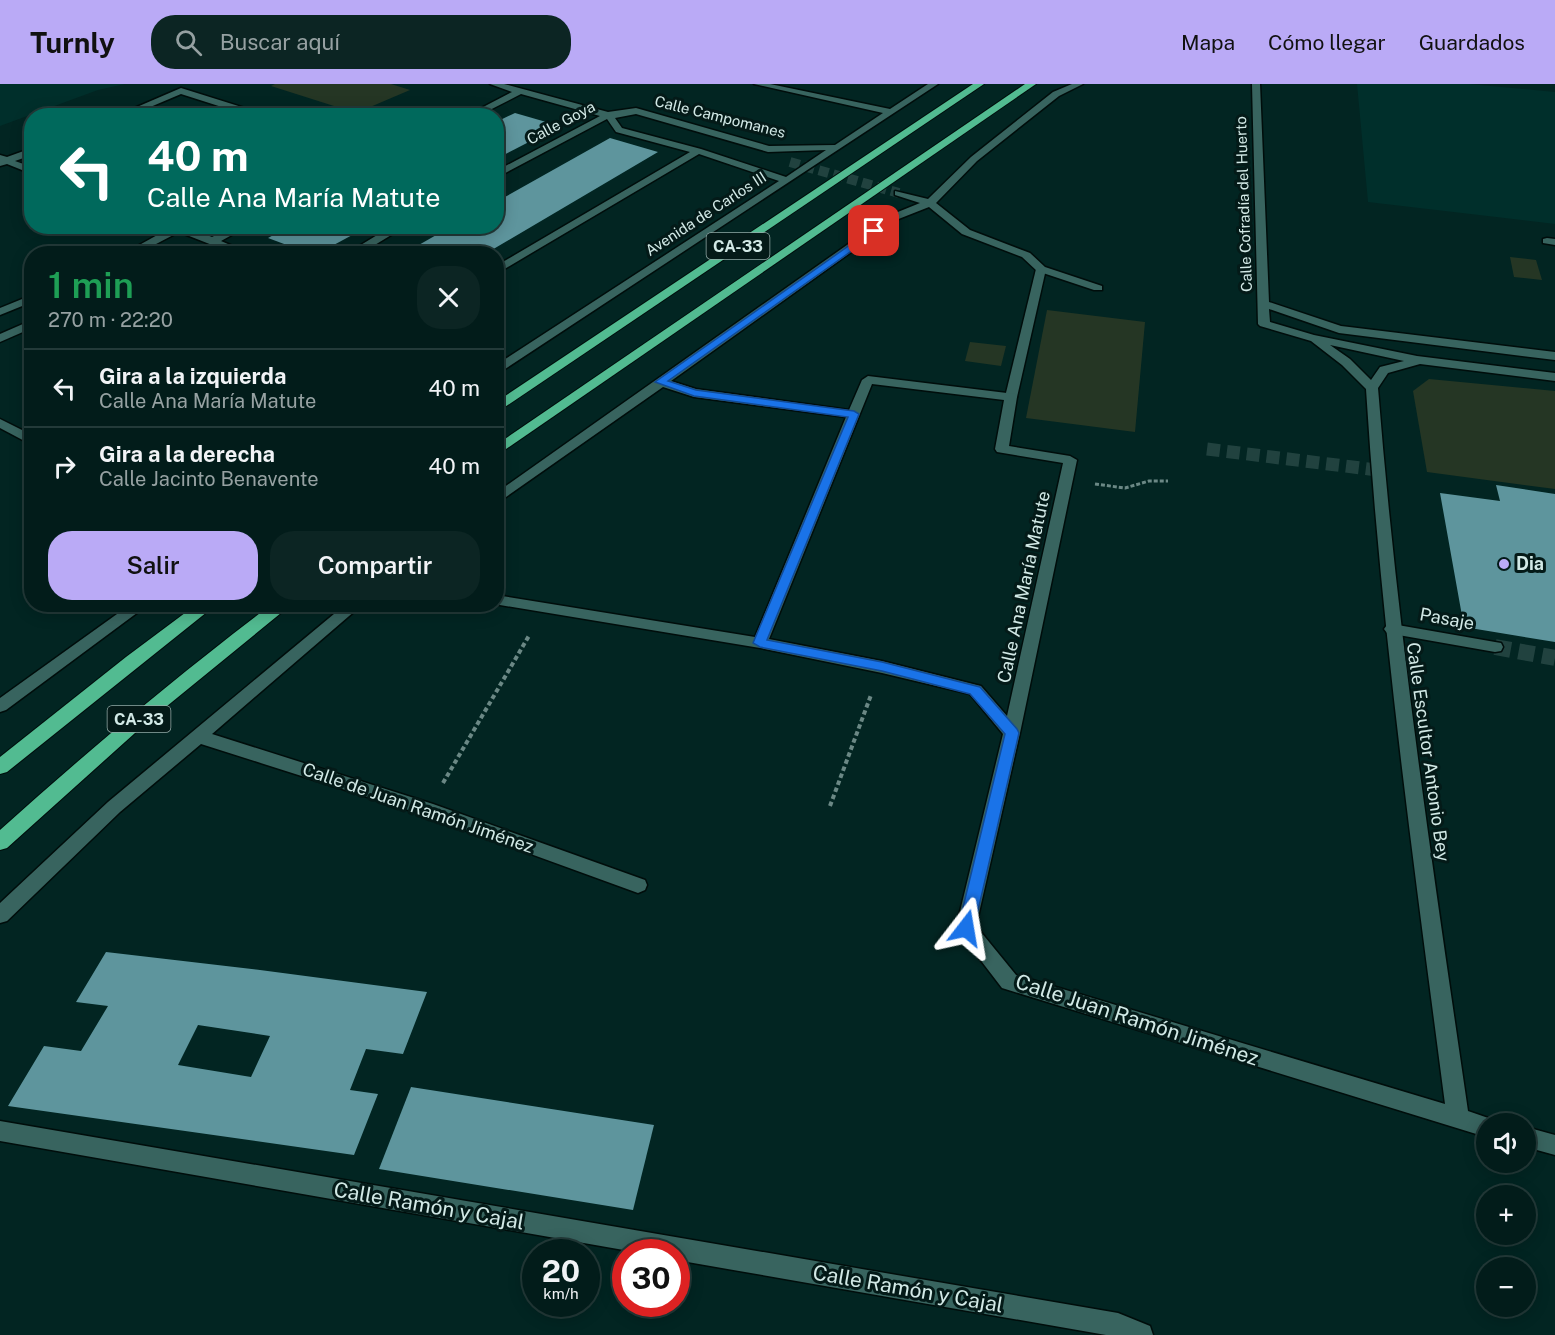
<!DOCTYPE html>
<html lang="es">
<meta charset="utf-8">
<style>
:root{--surface:#021c1a;--page:#0c2523;--text:#f1f3f6;--muted:#96a1a2;--line:#233a39;--accent:#baaaf6}
body{margin:0;font-family:"Public Sans",sans-serif;background:var(--page);color:var(--text);height:100vh;display:flex;flex-direction:column;font-size:22px;white-space:nowrap}
*{box-sizing:border-box;margin:0}
p{font-size:20px;color:var(--muted)}
.icon{flex:none;width:33px;height:33px;fill:none;stroke:currentColor;stroke-width:2;stroke-linecap:round;stroke-linejoin:round}
.map{position:relative;flex:1;overflow:hidden}
.panel{position:absolute;left:24px;top:162px;width:480px;height:366px;display:flex;flex-direction:column;background:var(--surface);border-radius:24px;box-shadow:0 3px 15px #0003,0 0 0 2px var(--line)}
.panel>*{flex:none}
.hud{position:absolute;left:24px;top:24px;width:480px;height:126px;border-radius:24px;box-shadow:0 3px 15px #0003,0 0 0 2px var(--line);background:#00695c;color:#fff;overflow:hidden}
.fabs{position:absolute;left:1476px;top:1029px;display:grid;gap:12px}
.fabs a{display:grid;place-items:center;width:60px;height:60px;border-radius:50%;background:var(--surface);box-shadow:0 3px 15px #0003,0 0 0 2px var(--line);font-size:30px}
.speed{position:absolute;left:522px;top:1155px;display:flex;gap:12px;font-size:30px;font-weight:700;text-align:center}
.speed>*{display:grid;place-content:center;width:78px;height:78px;border-radius:50%;background:var(--surface);box-shadow:0 3px 15px #0003,0 0 0 2px var(--line);line-height:1}
.speed small{font-size:15px;font-weight:400}
.speed .limit{border:9px solid #d22;background:#fff;color:#111}
.pin{position:absolute;display:grid;place-items:center;width:51px;height:51px;color:#fff;margin:-26px;border-radius:12px;box-shadow:0 3px 9px #0006}
.me{position:absolute;width:66px;margin:-33px;rotate:14deg;stroke-linejoin:round;filter:drop-shadow(0 0 4px #0008)}
.turn{display:flex;align-items:center;gap:21px;height:126px;padding:0 24px;font-size:27px}
.turn .icon{width:78px;height:78px;stroke-width:2.5}
.turn b{display:block;font-size:42px;line-height:51px}
.round{display:grid;place-items:center;flex:none;width:63px;height:63px;border-radius:24px;background:var(--page)}
.headline{display:flex;align-items:center;justify-content:space-between;height:102px;padding:0 24px}
h1{font-size:36px;font-weight:600;line-height:45px;color:#1e9e55}
.action{display:flex;gap:12px;margin-top:auto;padding:12px 24px}
.action a{flex:1;height:69px;border-radius:24px;background:var(--accent);color:#111;font-size:24px;font-weight:600;line-height:69px;text-align:center}
.action a+a{background:var(--page);color:var(--text)}
ul{padding:0;list-style:none}
li{display:flex;align-items:center;gap:18px;height:78px;padding:0 24px;border-top:2px solid var(--line)}
li div{flex:1}
li b{display:block;font-size:22px}
li em{font-style:normal}
header{display:flex;align-items:center;gap:36px;box-sizing:border-box;height:84px;padding:0 30px;background:var(--accent);color:#111}
header strong{font-size:28px}
nav{display:flex;gap:33px;margin-inline-start:auto;font-size:21px}
.search{width:420px;height:54px;background:var(--page);display:flex;align-items:center;gap:15px;box-sizing:border-box;padding:0 21px;border-radius:24px;color:var(--muted);font-size:22px}
.map>svg:first-child{display:block}
.built{fill:#002f2b}
.green{fill:#253624}
.building{fill:#5e959d;fill-rule:evenodd}
.lines{fill:none;stroke-linecap:round;stroke-linejoin:round}
.pedestrian-tunnel{stroke:#21423f;stroke-width:16;stroke-dasharray:16 8;stroke-linecap:butt}
.minor-tunnel-far1{stroke:#21423f;stroke-width:10;stroke-dasharray:10 5;stroke-linecap:butt}
.minor-tunnel{stroke:#21423f;stroke-width:13;stroke-dasharray:13 7;stroke-linecap:butt}
.pedestrian-casing{stroke:#000d0b;stroke-width:3}
.minor-casing{stroke:#000d0b;stroke-width:3}
.motorway-casing{stroke:#000d0b;stroke-width:2}
.path-far1{stroke:#6b8885;stroke-width:3;stroke-dasharray:4 2;stroke-linecap:butt}
.path{stroke:#6b8885;stroke-width:4;stroke-dasharray:4.5 3;stroke-linecap:butt}
.pedestrian{fill:#38645f;fill-rule:evenodd}
.minor{fill:#38645f;fill-rule:evenodd}
.motorway{fill:#52bb91;fill-rule:evenodd}
.route{fill:#1a73e8;stroke:#114b97;stroke-width:1.5}
.poi-dot{fill:#baaaf6;stroke:#041a18;stroke-width:2}
.labels{text-anchor:middle;stroke-width:6;stroke-linejoin:round;paint-order:stroke}
.far-street-label{font-size:15px;fill:#d2e9e6;stroke:#041a18}
.shield{fill:#041a18;stroke:#94aba8;stroke-width:1.5}
.shield-label{font-size:16px;font-weight:bold;fill:#d2e9e6}
.poi-label{font-size:18px;font-weight:bold;fill:#d2e9e6;stroke:#041a18;text-anchor:start}
.street-label{font-size:18px;fill:#d2e9e6;stroke:#041a18}
.near-street-label{font-size:21px;fill:#d2e9e6;stroke:#041a18}
</style>
<header>
<strong>Turnly</strong>
<div class="search"><svg class="icon" aria-label="search" viewBox="0 0 24 24"><circle cx="10" cy="10" r="6"/><path d="M15 15l6 6"/></svg>Buscar aquí</div>
<nav><a>Mapa</a><a>Cómo llegar</a><a>Guardados</a></nav>
</header>
<div class="map">
<svg width="1555" height="1251" viewBox="0 0 1555 1251">
<rect width="100%" height="100%" fill="#022522"/>
<g class="built">
<path d="M0 0H125L98 6 0 42Z"/>
<path d="M1357 0H1469L1555 8V140L1368 118Z"/>
</g>
<g class="green">
<path d="M275 0H391L410 6 356 29 271 2Z"/>
<path d="M1510 173 1536 176 1542 196 1514 193Z"/>
<path d="M1047 226 1145 238 1135 348 1026 334Z"/>
<path d="M970 258 1006 262 1001 282 965 277Z"/>
<path d="M1429 295 1555 307V405L1427 388 1413 307Z"/>
</g>
<g class="building">
<path d="M515 29 560 42 496 75V38Z"/>
<path d="M610 54 658 68 485 170H403L452 142H496V118Z"/>
<path d="M290 142H369L317 170H311L268 154Z"/>
<path d="M1496 401 1555 410V558L1464 543 1440 409 1500 417Z"/>
<path d="M106 868 260 886 427 908 403 970 366 965 350 1006 378 1010 354 1071 8 1022 44 962 81 967 108 922 76 918ZM198 941 270 952 251 993 178 981Z"/>
<path d="M411 1003 654 1041 633 1126 379 1085Z"/>
</g>
<g class="lines">
<path class="pedestrian-tunnel" d="M1495 563 1555 574"/>
<path class="minor-tunnel-far1" d="M790 78 899 109"/>
<path class="minor-tunnel" d="M1207 365 1377 386"/>
<defs>
<g id="pedestrian">
<path d="M1041 182 1046 185 1017 313 1011 317 1005 313 1036 185Z"/>
<path d="M1392 540 1495 558 1501 559 1503 563 1501 567 1495 568 1387 549 1384 545 1387 541Z"/>
</g>
<g id="minor">
<path d="M490 0H504L608 28 636 24 769 62 835 61 883 29 754 0H770L890 25 928 0H938L496 291V281L779 97 699 70 496 190V182L690 68 616 48 607 35 496 94V87L600 32 521 10 478 32H466L512 8ZM636 30 768 68 826 66 786 93 701 65 622 44 615 34Z"/>
<path d="M1072 0H1083L1059 12 977 77 936 119 970 146 1030 169 1045 183 1102 202V206H1094L1037 187 1022 173 962 150 929 123 896 136 671 297 696 305 849 326 862 296 868 292 1015 310 1017 313 1009 362 1070 372 1077 376 1020 649 976 842 1016 891 1445 1020C1414 782 1381 545 1366 305L1342 281 1311 257 1260 242 1258 240 1252 0H1260L1269 218 1341 242 1555 268V276L1339 249 1269 225 1270 238 1314 251 1417 272 1555 289V297L1420 280 1388 289 1378 304C1397 547 1433 787 1468 1027L1494 1036 1495 1040H1486V1053L1002 904 956 844 1003 650 970 610 882 589 760 564 494 520H496V511L755 553 846 333 694 313 663 303 496 420V409L888 132 920 119 895 111V107L928 115 971 73 1053 8ZM1330 261 1404 277 1380 283 1371 296 1350 275ZM872 300 1004 316 995 365 997 368 1063 379 1007 632 981 602 882 577 769 555Z"/>
<path d="M181 4 264 30 265 32H250L181 10 129 32H116Z"/>
<path d="M32 64V71L15 77 32 83V90L7 80 0 82V71L7 73Z"/>
<path d="M168 142H184L212 153 234 142H248L221 157 251 170H235L179 148 137 170H123L170 144Z"/>
<path d="M392 142H406L360 170H346Z"/>
<path d="M1547 154 1555 155V161L1543 159V155Z"/>
<path d="M32 211V218L0 231V224Z"/>
<path d="M32 236V244L0 258V250Z"/>
<path d="M0 335 32 351V361L0 344Z"/>
<path d="M131 520H149L6 626 0 628V614Z"/>
<path d="M346 520H363L212 650 433 720 645 796 647 801 645 806 638 809 421 730 201 660 120 728 7 837 0 839V819L108 718Z"/>
<path d="M0 1037 1118 1229 1150 1242 1153 1251H1106L676 1176V1168H635L0 1057Z"/>
<path d="M1526 1043 1555 1051V1071L1526 1063Z"/>
</g>
<g id="motorway">
<path d="M973 0H984L496 329V318Z"/>
<path d="M1025 0H1036L496 372V361Z"/>
<path d="M197 520H217L7 688 0 690V673L126 573Z"/>
<path d="M272 520H292L145 640 7 764 0 766V746C88 667 178 591 272 520Z"/>
</g>
</defs>
<use href="#pedestrian" class="pedestrian-casing"/>
<use href="#minor" class="minor-casing"/>
<use href="#motorway" class="motorway-casing"/>
<path class="path-far1" d="M1095 400 1125 404 1149 397H1168"/>
<g class="path">
<path d="M443 699 530 550"/>
<path d="M830 722 871 611"/>
</g>
<use href="#pedestrian" class="pedestrian"/>
<use href="#minor" class="minor"/>
<use href="#motorway" class="motorway"/>
</g>
<path class="route" d="M874 144 878 147 877 149 668 297 696 306 854 327 859 330 767 556 882 578 980 603 1017 645 1019 649 974 844 971 848 966 850 960 848 958 844 1005 650 970 610 882 587 760 563 753 559 848 333 694 312 655 298Z"/>
<circle class="poi-dot" cx="1504" cy="480" r="6"/>
<g class="labels">
<g class="far-street-label">
<text transform="translate(720 33) rotate(14)" y="5">Calle Campomanes</text>
<text transform="translate(561 39) rotate(-28)" y="5">Calle Goya</text>
<text transform="translate(1244 120) rotate(-92)" y="5">Calle Cofradía del Huerto</text>
<text transform="translate(706 130) rotate(-33)" y="5">Avenida de Carlos III</text>
</g>
<g class="shield">
<rect x="706.5" y="149" width="63" height="26" rx="4.5"/>
<rect x="107.5" y="622" width="63" height="26" rx="4.5"/>
</g>
<g class="shield-label">
<text x="738" y="168">CA-33</text>
<text x="139" y="641">CA-33</text>
</g>
<g class="poi-label">
<text x="1516" y="486">Dia</text>
</g>
<g class="street-label">
<text transform="translate(1024 503) rotate(-78)" y="6">Calle Ana María Matute</text>
<text transform="translate(1447 535) rotate(10)" y="6">Pasaje</text>
<text transform="translate(1428 668) rotate(82)" y="6">Calle Escultor Antonio Bey</text>
<text transform="translate(418 724) rotate(19)" y="6">Calle de Juan Ramón Jiménez</text>
</g>
<g class="near-street-label">
<text transform="translate(1137 936) rotate(18)" y="7">Calle Juan Ramón Jiménez</text>
<text transform="translate(429 1122) rotate(10)" y="7">Calle Ramón y Cajal</text>
<text transform="translate(908 1205) rotate(10)" y="7">Calle Ramón y Cajal</text>
</g>
</g>
</svg>
<div class="fabs">
<a><svg class="icon" aria-label="sound" viewBox="0 0 24 24"><path d="M4 9h4l5-4v14l-5-4H4zM17 9q2 3 0 6"/></svg></a>
<a>+</a>
<a>−</a>
</div>
<div class="speed"><div>20<small>km/h</small></div><div class="limit">30</div></div>
<div class="pin" style="left:874px;top:147px;background:#d93025"><svg class="icon" aria-label="arrive" viewBox="0 0 24 24"><path d="M6 21V4h12l-3 4 3 4H6"/></svg></div>
<svg class="me" style="left:966px;top:844px" viewBox="-20 -20 40 40"><path d="M0-17L14 15 0 8-14 15z" fill="#1a73e8" stroke="#fff" stroke-width="4"/></svg>
<div class="hud">
<div class="turn"><svg class="icon" aria-label="left" viewBox="0 0 24 24"><path d="M17 20v-9H6M10 6l-5 5 5 5"/></svg><div><b>40 m</b>Calle Ana María Matute</div></div>
</div>
<section class="panel">
<div class="headline"><div><h1>1 min</h1><p>270 m · 22:20</p></div><a class="round"><svg class="icon" aria-label="close" viewBox="0 0 24 24"><path d="M6 6l12 12M18 6L6 18"/></svg></a></div>
<ul>
<li><svg class="icon" aria-label="left" viewBox="0 0 24 24"><path d="M17 20v-9H6M10 6l-5 5 5 5"/></svg><div><b>Gira a la izquierda</b><p>Calle Ana María Matute</p></div><em>40 m</em></li>
<li><svg class="icon" aria-label="right" viewBox="0 0 24 24"><path d="M7 20v-9h11M14 6l5 5-5 5"/></svg><div><b>Gira a la derecha</b><p>Calle Jacinto Benavente</p></div><em>40 m</em></li>
</ul>
<div class="action"><a>Salir</a><a>Compartir</a></div>
</section>
</div>
